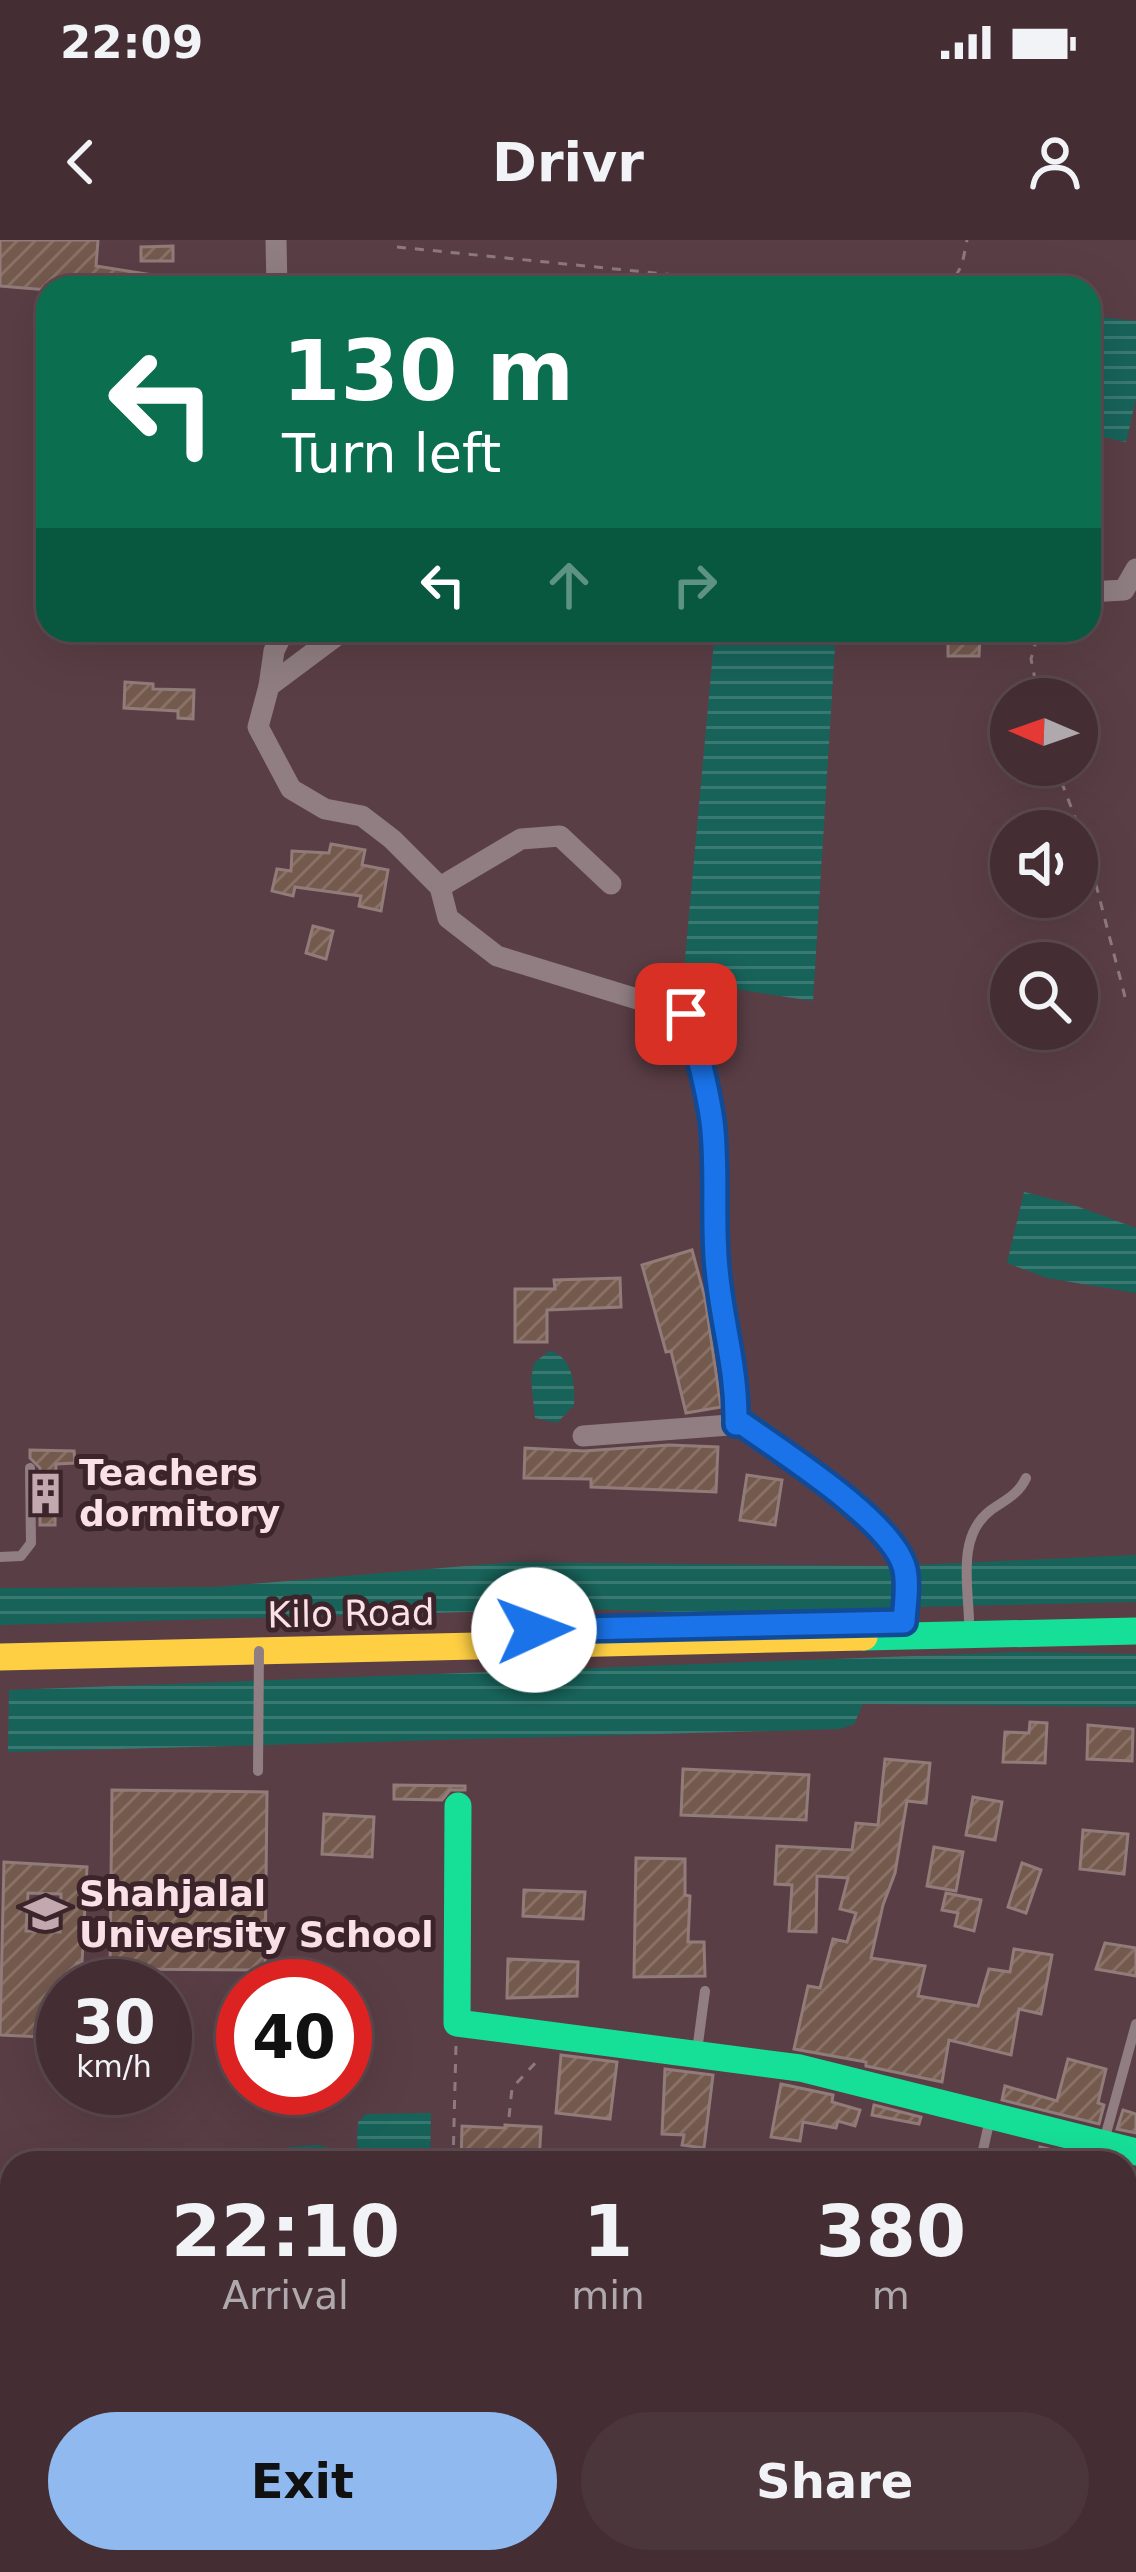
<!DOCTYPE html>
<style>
:root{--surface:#442e34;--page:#4b363c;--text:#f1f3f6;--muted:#afa8ac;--line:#5c4a4f;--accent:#90b9f0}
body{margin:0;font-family:"DejaVu Sans",sans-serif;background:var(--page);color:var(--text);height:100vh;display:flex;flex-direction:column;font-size:45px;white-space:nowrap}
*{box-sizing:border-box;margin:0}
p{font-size:39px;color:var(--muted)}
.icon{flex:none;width:66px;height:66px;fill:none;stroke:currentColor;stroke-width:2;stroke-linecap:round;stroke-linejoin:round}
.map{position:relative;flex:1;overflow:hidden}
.side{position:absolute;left:0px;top:1911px;width:1137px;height:423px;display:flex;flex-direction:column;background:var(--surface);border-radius:36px 36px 0 0;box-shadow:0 12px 48px #0002,0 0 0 3px var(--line)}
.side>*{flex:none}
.guide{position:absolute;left:36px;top:36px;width:1065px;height:366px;border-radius:36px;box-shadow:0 12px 48px #0002,0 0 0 3px var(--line);background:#0b6e4f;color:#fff;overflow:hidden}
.needle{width:78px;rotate:272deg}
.controls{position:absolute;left:990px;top:438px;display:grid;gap:24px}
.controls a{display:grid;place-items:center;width:108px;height:108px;border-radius:50%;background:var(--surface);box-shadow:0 12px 48px #0002,0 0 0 3px var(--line);font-size:60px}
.speed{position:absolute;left:36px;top:1719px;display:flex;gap:24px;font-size:60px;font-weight:700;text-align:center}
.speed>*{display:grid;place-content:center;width:156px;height:156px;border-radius:50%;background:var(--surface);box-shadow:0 12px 48px #0002,0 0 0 3px var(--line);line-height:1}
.speed small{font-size:30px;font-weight:400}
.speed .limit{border:18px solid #d22;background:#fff;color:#111}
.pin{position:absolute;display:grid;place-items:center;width:102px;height:102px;color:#fff;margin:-51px;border-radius:24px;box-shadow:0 6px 18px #0006}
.me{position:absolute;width:132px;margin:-66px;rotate:88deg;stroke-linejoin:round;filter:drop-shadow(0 0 9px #0008)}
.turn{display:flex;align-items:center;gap:42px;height:252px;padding:0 48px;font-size:54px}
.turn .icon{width:156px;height:156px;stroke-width:2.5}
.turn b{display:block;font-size:84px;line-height:102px}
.lanes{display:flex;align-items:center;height:114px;padding:0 48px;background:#0003;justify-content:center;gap:60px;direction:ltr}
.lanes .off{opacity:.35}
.eta{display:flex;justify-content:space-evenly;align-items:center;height:204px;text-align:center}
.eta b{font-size:72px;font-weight:800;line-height:84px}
.primary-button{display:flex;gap:24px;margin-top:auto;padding:24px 48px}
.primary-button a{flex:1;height:138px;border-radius:72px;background:var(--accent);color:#111;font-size:48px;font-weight:800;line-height:138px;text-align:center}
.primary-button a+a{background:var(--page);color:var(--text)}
.status{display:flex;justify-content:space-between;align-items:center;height:84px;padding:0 60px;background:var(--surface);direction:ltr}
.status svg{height:33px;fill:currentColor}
header{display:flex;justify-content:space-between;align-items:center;height:156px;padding:0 48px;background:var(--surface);font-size:54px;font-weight:800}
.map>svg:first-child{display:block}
.water{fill:url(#water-rules)}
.building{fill:url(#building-hatch);stroke:#917c79;stroke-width:3;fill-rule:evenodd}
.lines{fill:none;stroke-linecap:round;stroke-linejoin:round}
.path{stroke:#8d7a7f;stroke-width:3;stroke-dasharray:9 9;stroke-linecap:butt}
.lane{stroke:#907e82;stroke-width:10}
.street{stroke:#907e82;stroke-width:21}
.fast{stroke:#16e098;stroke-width:27}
.slow{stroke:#ffcf43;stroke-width:27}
.lane-bridge{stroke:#907e82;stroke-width:10}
.route-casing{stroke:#114b97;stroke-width:30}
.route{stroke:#1a73e8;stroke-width:21}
.labels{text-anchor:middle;stroke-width:10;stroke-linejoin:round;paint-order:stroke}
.poi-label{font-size:36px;font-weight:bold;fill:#fbe1e7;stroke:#3b242a;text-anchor:start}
.street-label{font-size:36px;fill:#fbe1e7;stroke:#3b242a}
</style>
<div class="status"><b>22:09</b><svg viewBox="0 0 49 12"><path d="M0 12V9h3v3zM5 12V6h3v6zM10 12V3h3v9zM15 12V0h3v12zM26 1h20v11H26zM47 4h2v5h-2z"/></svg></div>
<header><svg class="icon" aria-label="back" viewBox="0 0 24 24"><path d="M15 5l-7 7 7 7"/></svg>Drivr<svg class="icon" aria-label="person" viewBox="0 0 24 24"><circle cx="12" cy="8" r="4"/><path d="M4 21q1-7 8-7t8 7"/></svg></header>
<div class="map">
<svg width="1136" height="2332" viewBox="0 0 1136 2332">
<defs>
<pattern id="water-rules" width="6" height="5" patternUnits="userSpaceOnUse" patternTransform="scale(3)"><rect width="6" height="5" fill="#17635a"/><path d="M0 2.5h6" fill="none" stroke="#3a7972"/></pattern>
<pattern id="building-hatch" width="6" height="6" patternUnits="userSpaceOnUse" patternTransform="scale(3)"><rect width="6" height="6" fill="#74594d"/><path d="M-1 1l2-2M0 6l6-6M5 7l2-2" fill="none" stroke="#897167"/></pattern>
</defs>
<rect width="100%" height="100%" fill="#5a3e46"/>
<g class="water">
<path d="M1089 76 1136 81V159L1126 202 1089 194Z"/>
<path d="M715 390H836L813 761 683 741Z"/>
<path d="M1024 952 1071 964 1136 988V1053L1047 1038 1007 1023Z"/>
<path d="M549 1111C573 1116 575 1145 574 1165L557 1183 535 1178 531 1139 534 1123Z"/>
<path d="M1136 1315V1362L689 1372 571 1369 0 1385V1348L216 1347 512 1322 892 1326Z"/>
<path d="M1018 1412 1136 1414V1467L863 1464 854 1484 840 1489 8 1512 9 1450Z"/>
<path d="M431 1873 430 1923H356L358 1882 366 1874Z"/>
<path d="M317 1905 330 1908 335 1923H285L289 1907Z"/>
<path d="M717 2322H857V2331L718 2329Z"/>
</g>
<g class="building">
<path d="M0 0H98L96 26 153 35V48L48 50 0 46Z"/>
<path d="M173 6V21H141V7Z"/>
<path d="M948 396H980L979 416H948Z"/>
<path d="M125 442 153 444V449L194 450 193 479 178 478V471L124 468Z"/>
<path d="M331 604 365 610 362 625 388 630 381 671 359 666 361 656 295 647 293 656 272 651 277 629 291 631 292 611 329 613Z"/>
<path d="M313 686 333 691 326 719 306 713Z"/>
<path d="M692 1010 705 1058 721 1167 686 1173 671 1111 666 1112 642 1025Z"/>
<path d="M620 1038 621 1067 547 1070V1102H515V1049H555L554 1040Z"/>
<path d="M669 1205 718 1207 716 1252 591 1247V1239L524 1238 525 1208 584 1211Z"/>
<path d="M30 1210 74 1211 75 1223 56 1224 55 1285H40V1228L30 1218Z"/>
<path d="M747 1235 782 1240 775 1285 740 1280Z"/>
<path d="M1030 1482 1047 1483 1045 1523 1003 1522 1005 1492 1029 1493Z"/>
<path d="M1088 1485 1133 1489 1132 1521 1087 1519Z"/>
<path d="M885 1519 930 1523 926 1563 907 1561 895 1633 883 1665 871 1718 925 1726 918 1756 978 1766 989 1729 1010 1732 1014 1709 1052 1715 1041 1774 1019 1769 1011 1815 949 1800 942 1842 866 1826V1822L794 1809 808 1746 820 1748 833 1699 847 1702 856 1673 840 1669 848 1638 817 1636 816 1692 789 1691 792 1645 775 1644 777 1606 852 1610 856 1583 878 1585Z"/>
<path d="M683 1529 809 1535 806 1580 681 1575Z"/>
<path d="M394 1545 465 1546V1550H450L442 1560 394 1559Z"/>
<path d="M112 1550 267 1552 265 1730 110 1729Z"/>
<path d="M973 1557 1002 1562 995 1600 966 1595Z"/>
<path d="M324 1574 374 1577 372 1617 322 1614Z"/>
<path d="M1083 1590 1128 1594 1124 1634 1080 1629Z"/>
<path d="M934 1607 963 1612 956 1651 927 1646Z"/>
<path d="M636 1618 685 1619V1655L690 1656 688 1702H704L705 1736 634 1737Z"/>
<path d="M4 1622 87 1627 82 1723H77L76 1746H63V1798L0 1795ZM28 1653 61 1654 60 1692 26 1691Z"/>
<path d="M1022 1623 1041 1630 1026 1673 1008 1667Z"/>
<path d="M524 1650 585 1652 583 1679 523 1676Z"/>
<path d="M946 1653 981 1660 974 1691 955 1686 958 1673 942 1670Z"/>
<path d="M1105 1703 1136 1708V1736L1096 1729Z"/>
<path d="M508 1719 578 1722 577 1756 507 1758Z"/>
<path d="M561 1815 617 1822 610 1879 556 1873Z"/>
<path d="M1068 1819 1106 1829 1098 1863 1104 1865 1099 1884 1002 1860 1005 1846 1057 1861Z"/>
<path d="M665 1829 713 1835 704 1908 682 1905 684 1895 662 1894Z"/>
<path d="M781 1844 833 1855 832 1862 860 1870 855 1886 838 1881 836 1888 803 1882 800 1901 771 1897Z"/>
<path d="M874 1865 921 1877 919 1884 872 1875Z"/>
<path d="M1123 1870 1136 1874V1893L1117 1889Z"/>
<path d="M505 1885 541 1887 539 1923H461L462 1886 505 1888Z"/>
<path d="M1040 1907 1106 1923H1037Z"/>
</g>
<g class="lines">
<g class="path">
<path d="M397 7 804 48"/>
<path d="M944 48 949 47 962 25 967 0"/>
<path d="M1039 459 1031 419 1039 390"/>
<path d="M1055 525 1086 606 1125 757"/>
<path d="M509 1877 512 1848 539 1819"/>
<path d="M453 1923 456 1805"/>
</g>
<g class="lane">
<path d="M0 1317 21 1316 31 1303 30 1228"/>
<path d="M969 1380C968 1344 957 1295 991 1270 1005 1260 1018 1255 1026 1238"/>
<path d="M697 1811 705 1751"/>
<path d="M1104 1901 1136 1784"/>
<path d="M980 1923 990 1879"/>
</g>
<g class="street">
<path d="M276 0 277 48"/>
<path d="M1089 352 1124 350 1136 329"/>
<path d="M344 390 269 446 258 487 291 549 325 569 362 576 392 599 440 647 521 599 560 596 611 644"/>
<path d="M269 446 274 411 284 390"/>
<path d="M440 647 448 678 497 716 686 774C698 809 707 845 712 881 718 930 712 980 717 1029 722 1083 737 1129 736 1184"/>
<path d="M583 1196 743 1184C780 1211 897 1286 905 1329 909 1350 904 1375 903 1396"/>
</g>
<g class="fast">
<path d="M864 1397 1136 1391"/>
<path d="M458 1566 457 1783 800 1828 1136 1912"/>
</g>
<path class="slow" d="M0 1417 864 1397"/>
<path class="lane-bridge" d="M258 1531 259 1411"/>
</g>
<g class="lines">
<defs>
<path id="route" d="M534 1390 904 1382C905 1365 909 1342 904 1326 889 1279 783 1213 743 1184H736C737 1127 722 1084 717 1029 712 980 718 930 712 881 707 845 697 809 686 774"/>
</defs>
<use href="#route" class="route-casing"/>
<use href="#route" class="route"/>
</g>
<defs>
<symbol id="building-bare" viewBox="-9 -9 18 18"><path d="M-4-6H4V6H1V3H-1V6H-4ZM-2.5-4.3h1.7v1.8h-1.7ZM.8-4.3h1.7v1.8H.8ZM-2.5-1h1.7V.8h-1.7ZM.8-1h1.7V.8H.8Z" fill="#c3a8af" stroke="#3b242a" stroke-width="2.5" paint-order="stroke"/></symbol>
<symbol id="school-bare" viewBox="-9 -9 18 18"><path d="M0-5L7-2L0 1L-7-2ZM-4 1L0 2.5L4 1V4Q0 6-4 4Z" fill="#c3a8af" stroke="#3b242a" stroke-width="2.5" paint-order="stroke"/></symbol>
</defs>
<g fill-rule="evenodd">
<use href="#building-bare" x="16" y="1224" width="59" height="59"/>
<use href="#school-bare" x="16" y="1644" width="59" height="59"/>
</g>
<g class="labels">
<g class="poi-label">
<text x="79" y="1245">Teachers<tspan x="79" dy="41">dormitory</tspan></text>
<text x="79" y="1666">Shahjalal<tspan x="79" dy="41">University School</tspan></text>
</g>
<g class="street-label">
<text transform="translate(351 1373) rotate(-1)" y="13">Kilo Road</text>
</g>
</g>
</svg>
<div class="controls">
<a><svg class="needle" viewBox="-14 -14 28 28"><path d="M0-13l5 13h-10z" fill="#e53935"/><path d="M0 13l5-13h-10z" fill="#afa8ac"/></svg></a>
<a><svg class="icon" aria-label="sound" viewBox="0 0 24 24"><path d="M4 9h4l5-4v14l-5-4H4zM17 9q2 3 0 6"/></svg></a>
<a><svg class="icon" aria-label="search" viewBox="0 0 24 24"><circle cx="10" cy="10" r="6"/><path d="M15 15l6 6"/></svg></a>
</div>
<div class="speed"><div>30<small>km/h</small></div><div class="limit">40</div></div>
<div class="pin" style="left:686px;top:774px;background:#d93025"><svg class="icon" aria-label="arrive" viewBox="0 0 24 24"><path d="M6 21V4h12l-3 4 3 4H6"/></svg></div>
<svg class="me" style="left:534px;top:1390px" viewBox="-20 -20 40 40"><circle r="19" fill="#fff"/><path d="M0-13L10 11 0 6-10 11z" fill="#1a73e8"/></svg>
<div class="guide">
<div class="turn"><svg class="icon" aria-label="left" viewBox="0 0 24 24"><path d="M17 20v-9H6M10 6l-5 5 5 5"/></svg><div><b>130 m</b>Turn left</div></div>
<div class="lanes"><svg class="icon" aria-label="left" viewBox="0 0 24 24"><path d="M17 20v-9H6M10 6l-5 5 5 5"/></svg><svg class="icon off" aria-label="ahead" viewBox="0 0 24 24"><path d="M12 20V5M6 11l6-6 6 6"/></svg><svg class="icon off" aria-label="right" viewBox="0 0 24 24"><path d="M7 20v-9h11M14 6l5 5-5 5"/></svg></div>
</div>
<section class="side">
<div class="eta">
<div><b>22:10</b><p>Arrival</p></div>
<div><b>1</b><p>min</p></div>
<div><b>380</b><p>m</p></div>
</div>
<div class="primary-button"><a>Exit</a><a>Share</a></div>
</section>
</div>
